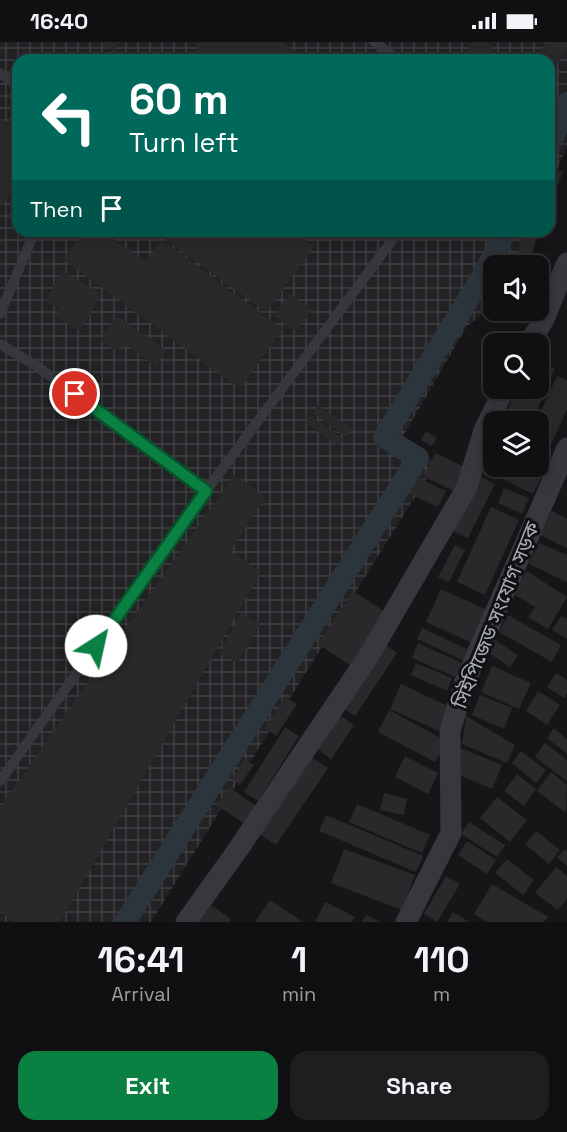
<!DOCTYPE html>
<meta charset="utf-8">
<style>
:root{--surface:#101012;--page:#1e1e20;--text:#f1f3f6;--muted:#9c9d9f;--line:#303032;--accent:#0b8043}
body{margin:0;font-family:"Space Grotesk","Noto Sans Bengali",sans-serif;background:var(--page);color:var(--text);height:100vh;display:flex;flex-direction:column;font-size:22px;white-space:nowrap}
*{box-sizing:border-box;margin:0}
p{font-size:20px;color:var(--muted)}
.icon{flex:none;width:33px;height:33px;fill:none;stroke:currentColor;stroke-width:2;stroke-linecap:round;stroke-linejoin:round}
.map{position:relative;height:880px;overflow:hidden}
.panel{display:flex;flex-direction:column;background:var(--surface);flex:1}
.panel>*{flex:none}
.hud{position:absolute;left:12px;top:12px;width:543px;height:183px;border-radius:18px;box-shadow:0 3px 15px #0003,0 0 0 2px var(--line);background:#00695c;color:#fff;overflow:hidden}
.controls{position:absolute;left:483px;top:213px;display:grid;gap:12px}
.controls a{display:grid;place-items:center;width:66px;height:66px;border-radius:12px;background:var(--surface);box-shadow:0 3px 15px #0003,0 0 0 2px var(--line);font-size:30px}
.pin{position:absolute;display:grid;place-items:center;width:51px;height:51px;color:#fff;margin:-26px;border:3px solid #fff;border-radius:50%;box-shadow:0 2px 6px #0007}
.me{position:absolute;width:66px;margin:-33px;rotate:35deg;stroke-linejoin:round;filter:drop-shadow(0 0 4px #0008)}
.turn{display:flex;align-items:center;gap:21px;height:126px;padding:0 18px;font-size:27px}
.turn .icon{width:78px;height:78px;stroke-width:2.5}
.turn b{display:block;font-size:42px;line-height:51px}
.then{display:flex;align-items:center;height:57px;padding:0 18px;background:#0003;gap:12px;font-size:22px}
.eta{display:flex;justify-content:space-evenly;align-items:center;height:102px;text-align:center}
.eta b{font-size:36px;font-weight:600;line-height:42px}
.cta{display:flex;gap:12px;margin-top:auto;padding:12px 18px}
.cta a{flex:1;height:69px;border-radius:18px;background:var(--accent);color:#fff;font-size:24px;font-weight:600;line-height:69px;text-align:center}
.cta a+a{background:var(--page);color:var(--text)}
.status{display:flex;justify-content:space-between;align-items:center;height:42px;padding:0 30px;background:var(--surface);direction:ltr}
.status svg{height:16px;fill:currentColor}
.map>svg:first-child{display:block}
.industrial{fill:url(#industrial-grid)}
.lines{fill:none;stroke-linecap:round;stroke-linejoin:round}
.canal{stroke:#2c353c;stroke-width:22}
.building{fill:#29292c}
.service{stroke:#37383d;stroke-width:10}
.minor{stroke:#37383d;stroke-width:21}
.route-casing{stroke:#07532c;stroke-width:15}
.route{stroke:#0b8043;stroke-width:10}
.labels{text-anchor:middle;stroke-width:6;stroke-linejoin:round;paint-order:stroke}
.street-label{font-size:20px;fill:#a8adb8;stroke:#111113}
</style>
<div class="status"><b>16:40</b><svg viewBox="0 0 49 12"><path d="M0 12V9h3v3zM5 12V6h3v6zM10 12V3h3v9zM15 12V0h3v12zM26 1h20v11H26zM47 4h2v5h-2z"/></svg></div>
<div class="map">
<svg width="567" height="880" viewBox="0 0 567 880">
<defs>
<pattern id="industrial-grid" width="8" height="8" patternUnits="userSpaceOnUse" patternTransform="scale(1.5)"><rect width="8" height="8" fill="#222225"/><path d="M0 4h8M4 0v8" fill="none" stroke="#3f3f43"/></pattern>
</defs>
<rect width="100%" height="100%" fill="#161618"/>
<path class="industrial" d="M0 0H567V104L549 148V18H18V189H532L518 223 494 224 493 265 467 284 401 398 436 421 151 880H0Z"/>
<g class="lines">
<g class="canal">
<path d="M549 105 567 61"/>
<path d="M125 880 418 416 384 395 482 235 506 189"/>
</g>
</g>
<g class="building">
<path d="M100 0H120L113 10Z"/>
<path d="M193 0H282L308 18H188L198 4Z"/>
<path d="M473 0H486L495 8 487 18H460Z"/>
<path d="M547 0H567V6L558 21 541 11Z"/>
<path d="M157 7 174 18H150Z"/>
<path d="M0 76 18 89V142L0 166Z"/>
<path d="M549 125 563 130 549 165Z"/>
<path d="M84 189H103L145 220 162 198 283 287 240 347 63 217Z"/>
<path d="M154 189H294L315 204 266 270Z"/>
<path d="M307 189H324L319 197Z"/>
<path d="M524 189 538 191 531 214 517 210Z"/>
<path d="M519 212 552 229 538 256V224H513Z"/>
<path d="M62 229 102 252 80 289 54 274 59 266 45 259Z"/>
<path d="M290 252 312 268 296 290 274 274Z"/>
<path d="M117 274 167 309 156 325 128 304 114 308 100 298Z"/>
<path d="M538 319 555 326 532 380H511L504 376 517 346H538Z"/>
<path d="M557 334 567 338V367L549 407 538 402V380H536Z"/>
<path d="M318 363 352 387 347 395 313 371Z"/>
<path d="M310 373 343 397 338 404 305 380Z"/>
<path d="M426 389 437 396 432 404 421 398Z"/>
<path d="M435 411 467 426 456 450 424 435Z"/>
<path d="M494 414V424H523L542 434 533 452 486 429Z"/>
<path d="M234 433 266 455 230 509 261 530 60 880H13L0 868V765Z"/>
<path d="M478 433 495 442 468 496 450 488Z"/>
<path d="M418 436 446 449 438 465 410 452Z"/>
<path d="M504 446 529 456 522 472 498 461Z"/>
<path d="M491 465 519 478 485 553 457 540Z"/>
<path d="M552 469 567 477V506L540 493Z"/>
<path d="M539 501 567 513V540L529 522Z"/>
<path d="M455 503 465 508 449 540 438 535Z"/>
<path d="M527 529 567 555 548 587 528 575 535 565 512 551Z"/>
<path d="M441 547 489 569 474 602 426 580Z"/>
<path d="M353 549 387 571 351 624 318 602Z"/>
<path d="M241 571 260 581 238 621 219 612Z"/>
<path d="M508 573 561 603 552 620 499 590Z"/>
<path d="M561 574 567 577V597L552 588Z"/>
<path d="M422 586 469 608 464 619 417 597Z"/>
<path d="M495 598 518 613 510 625 487 610Z"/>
<path d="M382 600 397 611 355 674 340 664Z"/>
<path d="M418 601 462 621 455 635 412 616Z"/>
<path d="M416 621 452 636 447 649 411 633Z"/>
<path d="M492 624 531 641 519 667 481 650Z"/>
<path d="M556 631 567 638V652L564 656 547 645Z"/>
<path d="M401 642 450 665 439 689 390 667Z"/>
<path d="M538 649 560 663 547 683 526 669Z"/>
<path d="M480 653 512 666 504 687 472 673Z"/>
<path d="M285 655 297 662 276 694 265 686Z"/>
<path d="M389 668 446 699 435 720 378 690Z"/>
<path d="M337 671 354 683 331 717 314 705Z"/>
<path d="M466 674 515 703 507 721 462 702Z"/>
<path d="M285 685 299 694 258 759 244 750Z"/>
<path d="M554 686 567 697V712L547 696Z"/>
<path d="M545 701 567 718V739L535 715Z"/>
<path d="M461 706 502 723 492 747 459 733Z"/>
<path d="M521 709 546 728 536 741 512 721Z"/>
<path d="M308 713 328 726 276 803 256 790Z"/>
<path d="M405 714 438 731 428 752 395 735Z"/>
<path d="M245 717 254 723 240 743 232 737Z"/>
<path d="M551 730 567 743 566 771 537 749Z"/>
<path d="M517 732 536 747 524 764 504 749Z"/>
<path d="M229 745 259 766 246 783 217 763Z"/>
<path d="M384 751 407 757 404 773 380 768Z"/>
<path d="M497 755 527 778 510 800 480 776Z"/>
<path d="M357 762 430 793 422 811 349 780Z"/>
<path d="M326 773 423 814 416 830 319 789Z"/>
<path d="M469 780 505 803 497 815 461 792Z"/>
<path d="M536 789 560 808 549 822 525 802Z"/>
<path d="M467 799 496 818 487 832 458 813Z"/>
<path d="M344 807 415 833 402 868 331 841Z"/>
<path d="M565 807 567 809V824L557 816Z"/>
<path d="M507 817 534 838 523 853 495 831Z"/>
<path d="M556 825 567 834V857L558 868 535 851Z"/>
<path d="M446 834 460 842 437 880 424 872Z"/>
<path d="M492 842 548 875 544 880H487L474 872Z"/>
<path d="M270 858 303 880H255Z"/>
<path d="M325 860 355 875 352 880H315Z"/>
<path d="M211 863 231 877 229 880H199Z"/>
<path d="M453 870 469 880H447Z"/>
<path d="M366 873 381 880H362Z"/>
</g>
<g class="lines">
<g class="service">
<path d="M374 0 398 18"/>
<path d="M0 31 18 44"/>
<path d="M0 272 35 189"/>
<path d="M0 302 38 325 206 449"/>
<path d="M0 739 206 449 399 189"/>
</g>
<g class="minor">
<path d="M529 302 544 277 567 221"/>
<path d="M186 880 239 806 368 615 467 445 484 388 505 346"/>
<path d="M406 880 451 791 450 689 464 642 567 406"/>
</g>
</g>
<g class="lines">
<defs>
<path id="route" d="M75 352 206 449 96 604"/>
</defs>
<use href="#route" class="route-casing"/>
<use href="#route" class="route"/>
</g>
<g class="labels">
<g class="street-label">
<text transform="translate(496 573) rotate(-68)" y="7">সিইপিজেড সংযোগ সড়ক</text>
</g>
</g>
</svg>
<div class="controls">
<a><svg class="icon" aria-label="sound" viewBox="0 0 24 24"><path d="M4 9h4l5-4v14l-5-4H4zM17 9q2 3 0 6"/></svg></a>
<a><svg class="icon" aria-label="search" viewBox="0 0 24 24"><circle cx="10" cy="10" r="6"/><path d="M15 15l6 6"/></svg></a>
<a><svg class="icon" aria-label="layers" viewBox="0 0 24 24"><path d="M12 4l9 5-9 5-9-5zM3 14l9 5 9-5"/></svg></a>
</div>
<div class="pin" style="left:75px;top:352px;background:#d93025"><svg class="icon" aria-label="arrive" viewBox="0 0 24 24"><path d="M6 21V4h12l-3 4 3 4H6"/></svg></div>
<svg class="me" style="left:96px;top:604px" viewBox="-20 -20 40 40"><circle r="19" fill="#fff"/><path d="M0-13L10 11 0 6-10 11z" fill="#0b8043"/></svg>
<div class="hud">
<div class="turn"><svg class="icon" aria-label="left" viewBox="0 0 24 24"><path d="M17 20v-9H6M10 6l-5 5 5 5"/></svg><div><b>60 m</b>Turn left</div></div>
<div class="then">Then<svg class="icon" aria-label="arrive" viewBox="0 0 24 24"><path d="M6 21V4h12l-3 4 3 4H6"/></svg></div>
</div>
</div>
<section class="panel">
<div class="eta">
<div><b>16:41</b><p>Arrival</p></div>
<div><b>1</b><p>min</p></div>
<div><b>110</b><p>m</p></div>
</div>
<div class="cta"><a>Exit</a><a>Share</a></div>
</section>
